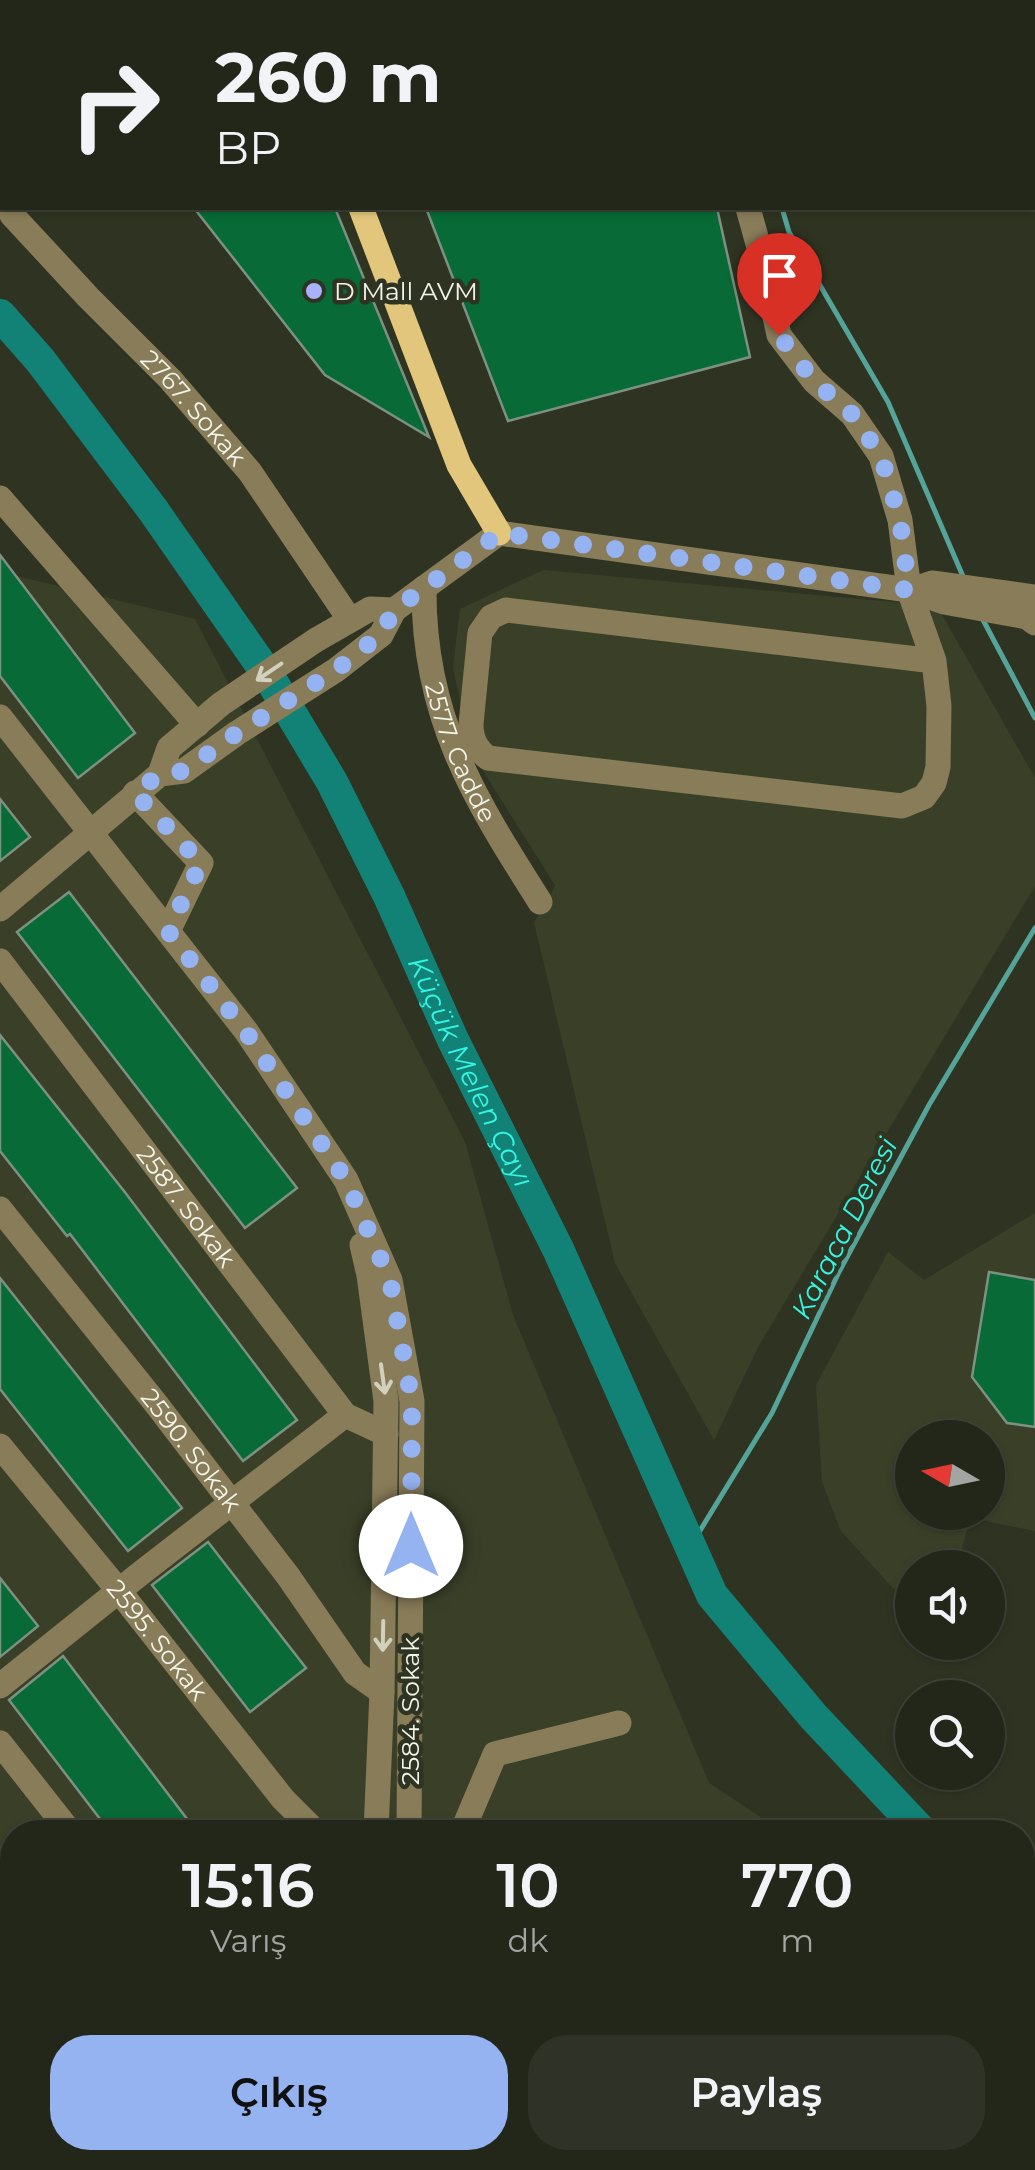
<!DOCTYPE html>
<html lang="tr">
<meta charset="utf-8">
<style>
:root{--surface:#23271a;--page:#2f3327;--text:#f1f3f6;--muted:#a3a5a2;--line:#404439;--accent:#95b2f1}
body{margin:0;font-family:Montserrat,sans-serif;background:var(--page);color:var(--text);height:100vh;display:flex;flex-direction:column;font-size:38px;white-space:nowrap}
*{box-sizing:border-box;margin:0}
p{font-size:32px;color:var(--muted)}
.icon{flex:none;width:55px;height:55px;fill:none;stroke:currentColor;stroke-width:2;stroke-linecap:round;stroke-linejoin:round}
.map{position:relative;flex:1;overflow:hidden}
.side{position:absolute;left:0px;top:1820px;width:1035px;height:350px;display:flex;flex-direction:column;background:var(--surface);border-radius:40px 40px 0 0;box-shadow:0 2px 8px #0004,0 0 0 2px var(--line)}
.side>*{flex:none}
.guide{position:absolute;left:0px;top:0px;width:1035px;height:210px;box-shadow:0 2px 8px #0004,0 0 0 2px var(--line);background:#23271a;color:var(--text);overflow:hidden}
.needle{width:65px;rotate:279deg}
.fabs{position:absolute;left:895px;top:1420px;display:grid;gap:20px}
.fabs a{display:grid;place-items:center;width:110px;height:110px;border-radius:50%;background:var(--surface);box-shadow:0 2px 8px #0004,0 0 0 2px var(--line);font-size:50px}
.pin{position:absolute;display:grid;place-items:center;width:85px;height:85px;color:#fff;margin:-102px -42px;border-radius:50% 50% 50% 0;rotate:-45deg;box-shadow:0 0 10px #0007}
.pin .icon{rotate:45deg}
.me{position:absolute;width:110px;margin:-55px;rotate:0deg;stroke-linejoin:round;filter:drop-shadow(0 0 8px #0008)}
.turn{display:flex;align-items:center;gap:35px;height:210px;padding:0 50px;font-size:45px}
.turn .icon{width:130px;height:130px;stroke-width:2.5}
.turn b{display:block;font-size:70px;line-height:85px}
.eta{display:flex;justify-content:space-evenly;align-items:center;height:170px;text-align:center}
.eta b{font-size:60px;font-weight:600;line-height:70px}
.cta{display:flex;gap:20px;margin-top:auto;padding:20px 50px}
.cta a{flex:1;height:115px;border-radius:40px;background:var(--accent);color:#111;font-size:40px;font-weight:600;line-height:115px;text-align:center}
.cta a+a{background:var(--page);color:var(--text)}
.map>svg:first-child{display:block}
.built{fill:#3a4028;fill-rule:evenodd}
.lines{fill:none;stroke-linecap:round;stroke-linejoin:round}
.stream{stroke:#55a49a;stroke-width:5}
.river{stroke:#128277;stroke-width:32}
.building{fill:#086a36;stroke:#7d9182;stroke-width:2.5}
.minor{stroke:#897c59;stroke-width:25}
.major{stroke:#e2c67b;stroke-width:25}
.highway{stroke:#ffe49e;stroke-width:30}
.oneway{stroke:#d2d1be}
.route{stroke:#95b2f1;stroke-width:18;stroke-dasharray:0 32.4}
.poi-dot{fill:#a9b0fc;stroke:#2f3422;stroke-width:4}
.labels{text-anchor:middle;stroke-width:9;stroke-linejoin:round;paint-order:stroke}
.poi-label{font-size:25px;fill:#f2f5ea;stroke:#2f3422;text-anchor:start}
.street-label{font-size:25px;fill:#f2f5ea;stroke:#2f3422}
.water-label{font-size:28px;font-style:italic;fill:#34f5e1;stroke:#2f3422}
</style>
<div class="map">
<svg width="1035" height="2170" viewBox="0 0 1035 2170">
<rect width="100%" height="100%" fill="#2f3422"/>
<g class="built">
<path d="M356 0H677V2H357Z"/>
<path d="M543 570 937 606 1035 778V886L758 1347 714 1440 615 1263 534 922 548 903 555 885 471 752 453 668 460 609Z"/>
<path d="M0 572 195 619 465 1142 513 1315 709 1783 783 1832H12V2158H892L888 2170H0Z"/>
<path d="M1035 1213V1531L970 1518 957 1567 912 1568V1609L841 1531 822 1482 816 1385 888 1252 924 1280ZM912 1438H988V1512H912Z"/>
</g>
<g class="lines">
<g class="stream">
<path d="M753 2 754 0"/>
<path d="M782 208 789 232 888 402 965 581"/>
<path d="M982 618 1035 718"/>
<path d="M690 1547 772 1413 839 1272 929 1105 1035 928"/>
</g>
<g class="river">
<path id="s1" d="M0 315 40 360 153 510 268 675 332 782 389 896 453 1040 558 1249 712 1595 813 1716 922 1832"/>
<path d="M1022 1934 1035 1948"/>
</g>
</g>
<g class="building">
<path d="M194 208H335L429 437 325 375Z"/>
<path d="M426 208H717L750 357 508 421Z"/>
<path d="M0 555 135 733 78 778 0 676Z"/>
<path d="M0 799 30 837 0 861Z"/>
<path d="M69 892 297 1188 245 1228 17 932Z"/>
<path d="M0 1035 124 1191 297 1420 243 1461 70 1234 67 1236 0 1151Z"/>
<path d="M989 1272 1035 1280V1427L1007 1423 972 1377Z"/>
<path d="M0 1278 182 1508 128 1551 0 1389Z"/>
<path d="M208 1542 306 1668 250 1712 152 1585Z"/>
<path d="M0 1578 38 1626 0 1657Z"/>
<path d="M63 1656 197 1832H110L9 1700Z"/>
</g>
<g class="lines">
<g class="minor">
<path d="M336 0V2"/>
<path d="M655 0 656 2"/>
<path d="M722 0V2"/>
<path d="M451 2 466 0"/>
<path d="M748 208 763 262 779 335 814 381 852 414 881 456 900 520 909 590 934 661 939 706 938 767 934 783 924 797 902 806 488 758C476 749 471 739 471 724L480 633 491 617 506 610 934 661"/>
<path id="s2" d="M12 215 88 297 170 379 250 472 350 620"/>
<path d="M0 498 197 725"/>
<path id="s3" d="M424 588C423 717 474 798 540 902"/>
<path d="M917 588 932 583 1035 597"/>
<path d="M0 717 246 1031 346 1180 390 1280 412 1401 409 1832"/>
<path d="M160 774 169 748 221 704 316 640 370 609 394 610"/>
<path d="M135 793 201 863 168 931"/>
<path d="M0 909 160 774 184 771 237 733 336 670 381 635 394 610 499 533 909 590 944 602 1027 617 1035 623"/>
<path id="s4" d="M0 961 345 1415 386 1434"/>
<path id="s5" d="M0 1209 157 1405 288 1576 355 1673 382 1692"/>
<path d="M362 1245 369 1275 386 1401 382 1692 376 1832"/>
<path id="s6" d="M0 1446 119 1591 283 1799 316 1832"/>
<path d="M0 1686 141 1573 345 1415"/>
<path d="M0 1743 70 1832"/>
<path d="M462 1832 495 1754 619 1723"/>
<path d="M0 1988 12 2004"/>
<path d="M133 2158 143 2170"/>
<path d="M880 2158 898 2166"/>
<path d="M233 2170 241 2158"/>
</g>
<g class="major">
<path d="M282 0 283 2"/>
<path d="M361 208 459 465 499 533"/>
</g>
<path class="highway" d="M1026 2170 1035 2112"/>
</g>
<defs><path id="oneway-shaft" d="M-6 0H5M1.5-3L5.5 0L1.5 3" fill="none" stroke-width="1.6" stroke-linecap="round" stroke-linejoin="round" transform="scale(2.5)"/></defs>
<g class="oneway">
<use href="#oneway-shaft" transform="translate(269 672) rotate(146)"/>
<use href="#oneway-shaft" transform="translate(383 1379) rotate(82)"/>
<use href="#oneway-shaft" transform="translate(383 1636) rotate(91)"/>
</g>
<g class="lines">
<path class="route" d="M411 1546 412 1401 390 1280 346 1180 246 1032 168 931 201 863 135 793 160 774 184 771 237 733 336 670 381 634 394 610 500 533 909 590 900 520 881 456 852 414 814 381 779 335"/>
</g>
<circle class="poi-dot" cx="314" cy="291" r="10"/>
<g class="labels">
<g class="poi-label">
<text x="334" y="300">D Mall AVM</text>
</g>
<g class="street-label">
<text dy="9" stroke="none"><textPath href="#s2" startOffset="265">2767. Sokak</textPath></text>
<text dy="9" stroke="none"><textPath href="#s3" startOffset="170">2577. Cadde</textPath></text>
<text dy="9" stroke="none"><textPath href="#s4" startOffset="308">2587. Sokak</textPath></text>
<text dy="9" stroke="none"><textPath href="#s5" startOffset="308">2590. Sokak</textPath></text>
<text dy="9" stroke="none"><textPath href="#s6" startOffset="250">2595. Sokak</textPath></text>
<text transform="translate(410 1711) rotate(-90)" y="9">2584. Sokak</text>
</g>
<g class="water-label">
<text dy="10" stroke="none"><textPath href="#s1" startOffset="895">Küçük Melen Çayı</textPath></text>
<text transform="translate(844 1228) rotate(-63)" y="10">Karaca Deresi</text>
</g>
</g>
</svg>
<div class="fabs">
<a><svg class="needle" viewBox="-14 -14 28 28"><path d="M0-13l5 13h-10z" fill="#e53935"/><path d="M0 13l5-13h-10z" fill="#a3a5a2"/></svg></a>
<a><svg class="icon" aria-label="sound" viewBox="0 0 24 24"><path d="M4 9h4l5-4v14l-5-4H4zM17 9q2 3 0 6"/></svg></a>
<a><svg class="icon" aria-label="search" viewBox="0 0 24 24"><circle cx="10" cy="10" r="6"/><path d="M15 15l6 6"/></svg></a>
</div>
<div class="pin" style="left:779px;top:335px;background:#d93025"><svg class="icon" aria-label="arrive" viewBox="0 0 24 24"><path d="M6 21V4h12l-3 4 3 4H6"/></svg></div>
<svg class="me" style="left:411px;top:1546px" viewBox="-20 -20 40 40"><circle r="19" fill="#fff"/><path d="M0-13L10 11 0 6-10 11z" fill="#95b2f1"/></svg>
<div class="guide">
<div class="turn"><svg class="icon" aria-label="right" viewBox="0 0 24 24"><path d="M7 20v-9h11M14 6l5 5-5 5"/></svg><div><b>260 m</b>BP</div></div>
</div>
<section class="side">
<div class="eta">
<div><b>15:16</b><p>Varış</p></div>
<div><b>10</b><p>dk</p></div>
<div><b>770</b><p>m</p></div>
</div>
<div class="cta"><a>Çıkış</a><a>Paylaş</a></div>
</section>
</div>
